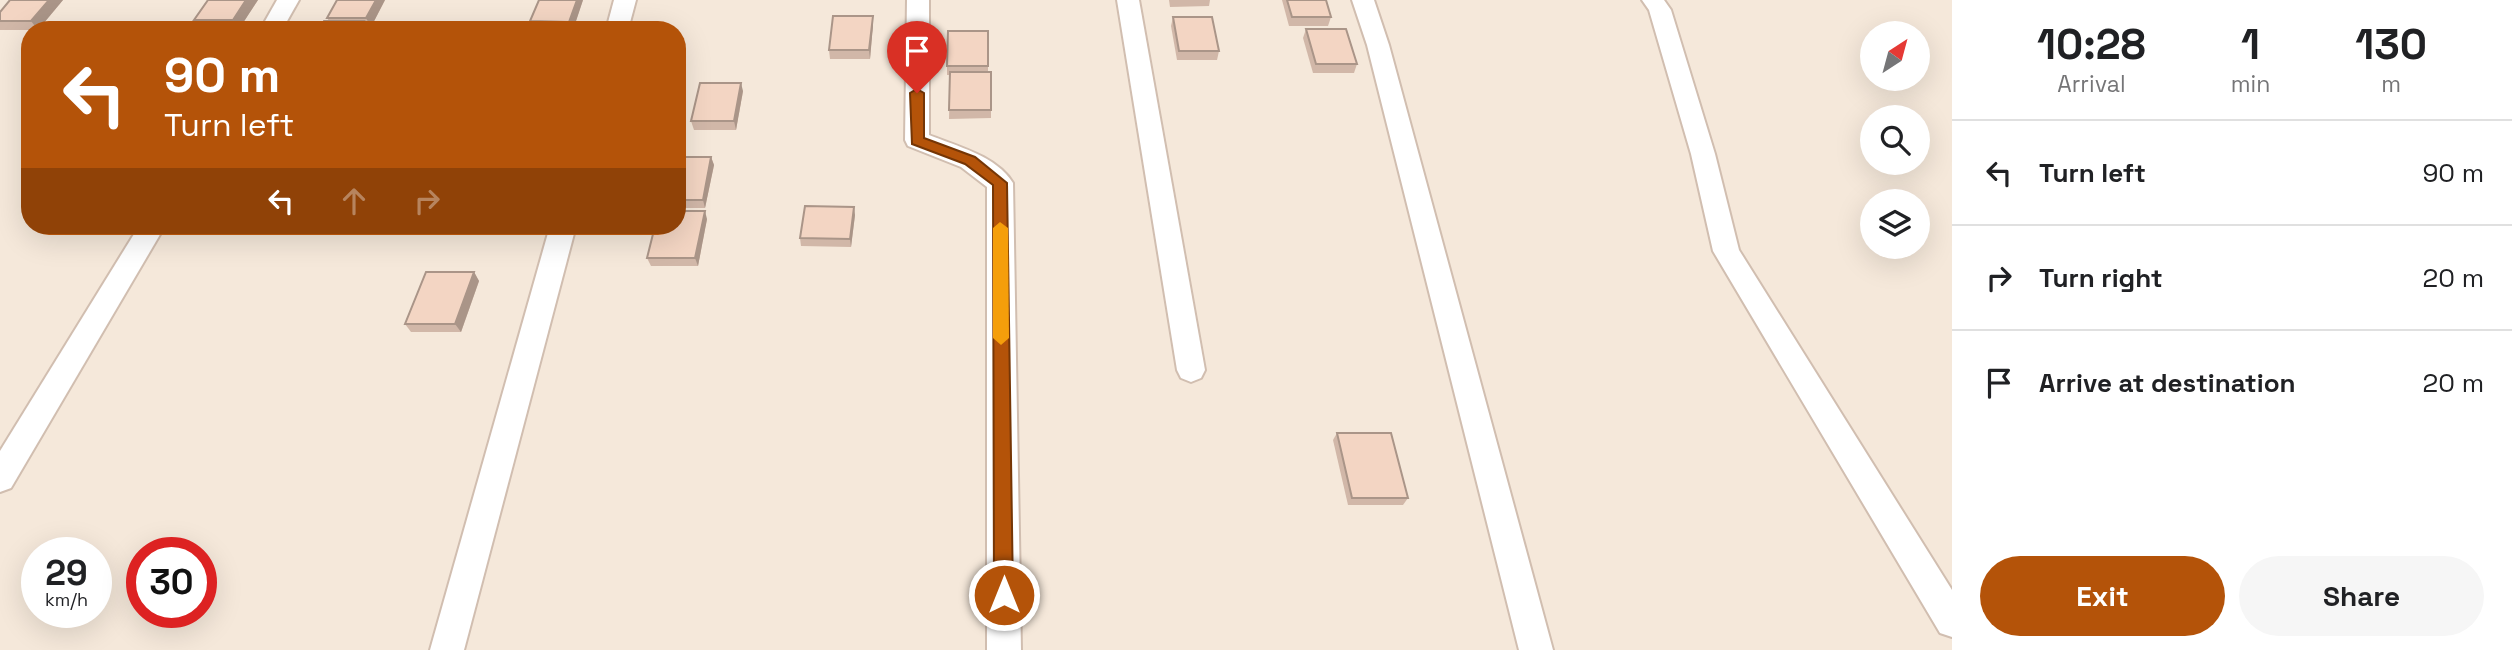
<!DOCTYPE html>
<style>
:root{--surface:#fff;--page:#f6f6f6;--text:#202124;--muted:#757577;--line:#e0e0e0;--accent:#b45309}
body{margin:0;font-family:"Space Grotesk",sans-serif;background:var(--page);color:var(--text);height:100vh;display:flex;flex-direction:column;font-size:26px;white-space:nowrap}
*{box-sizing:border-box;margin:0}
p{font-size:23px;color:var(--muted)}
.icon{flex:none;width:38px;height:38px;fill:none;stroke:currentColor;stroke-width:2;stroke-linecap:round;stroke-linejoin:round}
.map{position:relative;flex:1;overflow:hidden}
.sheet{display:flex;flex-direction:column;background:var(--surface);width:560px}
.sheet>*{flex:none}
.top-card{position:absolute;left:21px;top:21px;width:665px;height:214px;border-radius:28px;box-shadow:0 7px 28px #0002;background:#b45309;color:#fff;overflow:hidden}
.needle{width:46px;rotate:36deg}
.tools{position:absolute;left:1860px;top:21px;display:grid;gap:14px}
.tools a{display:grid;place-items:center;width:70px;height:70px;border-radius:50%;background:var(--surface);box-shadow:0 7px 28px #0002;font-size:35px}
.speed{position:absolute;left:21px;top:537px;display:flex;gap:14px;font-size:35px;font-weight:700;text-align:center}
.speed>*{display:grid;place-content:center;width:91px;height:91px;border-radius:50%;background:var(--surface);box-shadow:0 7px 28px #0002;line-height:1}
.speed small{font-size:18px;font-weight:400}
.speed .limit{border:10px solid #d22;background:#fff;color:#111}
.pin{position:absolute;display:grid;place-items:center;width:60px;height:60px;color:#fff;margin:-72px -30px;border-radius:50% 50% 50% 0;rotate:-45deg;box-shadow:0 0 7px #0007}
.pin .icon{rotate:45deg}
.me{position:absolute;width:77px;margin:-38px;rotate:0deg;stroke-linejoin:round;filter:drop-shadow(0 0 5px #0008)}
.turn{display:flex;align-items:center;gap:24px;height:147px;padding:0 28px;font-size:32px}
.turn .icon{width:91px;height:91px;stroke-width:2.5}
.turn b{display:block;font-size:49px;line-height:60px}
.lanes{display:flex;align-items:center;height:66px;padding:0 28px;background:#0003;justify-content:center;gap:35px;direction:ltr}
.lanes .off{opacity:.35}
.eta{display:flex;justify-content:space-evenly;align-items:center;height:119px;text-align:center}
.eta b{font-size:42px;font-weight:700;line-height:49px}
.cta{display:flex;gap:14px;margin-top:auto;padding:14px 28px}
.cta a{flex:1;height:80px;border-radius:42px;background:var(--accent);color:#fff;font-size:28px;font-weight:700;line-height:80px;text-align:center}
.cta a+a{background:var(--page);color:var(--text)}
ul{padding:0;list-style:none}
li{display:flex;align-items:center;gap:21px;height:105px;padding:0 28px;border-top:2px solid var(--line)}
li div{flex:1}
li b{display:block;font-size:26px}
li em{font-style:normal}
main{display:flex;flex:1;min-height:0}
.map>svg:first-child{display:block}
.residential{fill:#f5e8da;fill-rule:evenodd}
.lines{fill:none;stroke-linecap:round;stroke-linejoin:round}
.street-casing{stroke:#d1beb0;stroke-width:4}
.street{fill:#fff;fill-rule:evenodd}
.wall{fill:#d1b7a8}
.shaded-wall{fill:#aa9588}
.building{fill:#f3d5c3;stroke:#aa9588;stroke-width:2}
.route{fill:#b45309;stroke:#753606;stroke-width:2}
.slow{fill:#f59e0b}
</style>
<main>
<div class="map">
<svg width="1952" height="650" viewBox="0 0 1952 650">
<rect width="100%" height="100%" fill="#fdf6ec"/>
<path class="residential" d="M0 0H1952V650H0ZM30 30H677V226H30ZM1872 33H1918V79H1872ZM1872 117H1918V163H1872ZM1872 201H1918V247H1872ZM37 553H96V612H37ZM142 553H201V612H142Z"/>
<g class="lines">
<defs>
<g id="street">
<path d="M277 0H299L282 30H260Z"/>
<path d="M614 0H636L628 30H606Z"/>
<path d="M907 0H929V135C956 146 997 156 1013 183L1021 650H987V187L961 167 908 146 905 140Z"/>
<path d="M1117 0H1139L1205 370 1201 378 1191 382 1181 378 1177 370Z"/>
<path d="M1352 0H1374L1389 45 1553 650H1519L1367 45Z"/>
<path d="M1642 0H1664L1671 10 1715 154 1739 250 1952 590V637L1940 633 1713 251 1691 154 1649 10Z"/>
<path d="M139 226H165L11 488 0 492V451Z"/>
<path d="M550 226H576L464 650H430Z"/>
</g>
</defs>
<use href="#street" class="street-casing"/>
<use href="#street" class="street"/>
</g>
<g class="wall">
<path d="M10 0H63L38 30H0V12Z"/>
<path d="M208 0H258L239 29 200 28 194 20Z"/>
<path d="M385 0 371 27H367L369 30H319L329 21 327 18Z"/>
<path d="M583 0 573 30H527L532 27 530 21Z"/>
<path d="M1169 0H1210L1209 6 1170 7Z"/>
<path d="M1282 0H1326L1331 17 1328 26H1289Z"/>
<path d="M1173 17 1219 51 1217 60H1177L1171 26Z"/>
<path d="M873 25 870 59H830L829 50Z"/>
<path d="M1306 29 1357 64 1354 73H1313L1303 38Z"/>
<path d="M988 31V72H991V118L949 119 950 75H947V66Z"/>
<path d="M743 91 736 130H694L691 121Z"/>
<path d="M677 157H711L714 165 705 208H677Z"/>
<path d="M855 215 851 247 801 246 800 238Z"/>
<path d="M707 219 698 266H651L647 258Z"/>
<path d="M474 272 479 281 461 332H411L405 324Z"/>
<path d="M1337 433 1408 498 1403 505H1348L1333 440Z"/>
</g>
<g class="shaded-wall">
<path d="M49 0H63L38 30 31 21Z"/>
<path d="M246 0H258L239 29 233 20Z"/>
<path d="M376 0H385L371 27 366 18Z"/>
<path d="M577 0H583L573 30 569 22Z"/>
<path d="M873 16V25L870 59 869 50Z"/>
<path d="M364 21 369 30H359Z"/>
<path d="M741 83 743 91 736 130 734 121Z"/>
<path d="M711 157 714 165 705 208 703 200Z"/>
<path d="M854 207 855 215 851 247 850 239Z"/>
<path d="M705 211 707 219 698 266 695 258Z"/>
<path d="M474 272 479 281 461 332 455 324Z"/>
</g>
<g class="building">
<path d="M10 0H49L31 21H0V12Z"/>
<path d="M208 0H246L233 20H194Z"/>
<path d="M337 0H376L366 18H327Z"/>
<path d="M539 0H577L569 22 530 21Z"/>
<path d="M1287 0H1326L1331 17H1292Z"/>
<path d="M833 16H873L869 50H829Z"/>
<path d="M1173 17H1212L1219 51H1179Z"/>
<path d="M324 21H364L359 30H319Z"/>
<path d="M528 27H567L566 30H527Z"/>
<path d="M1306 29H1346L1357 64H1316Z"/>
<path d="M948 31H988V66H947Z"/>
<path d="M950 72H991V110H949Z"/>
<path d="M700 83H741L734 121H691Z"/>
<path d="M677 157H711L703 200H677Z"/>
<path d="M805 206 854 207 850 239 800 238Z"/>
<path d="M677 211H705L695 258H647L655 226H677Z"/>
<path d="M426 272H474L455 324H405Z"/>
<path d="M1337 433H1391L1408 498H1352Z"/>
</g>
<path class="route" d="M917 89 924 93V138L975 157 1007 183 1013 595 1010 601 1004 604 997 601 994 595 993 185 965 164 912 144 910 93Z"/>
<path class="slow" d="M1000 222 1008 228 1009 338 1001 345 993 338V228Z"/>
</svg>
<div class="tools">
<a><svg class="needle" viewBox="-14 -14 28 28"><path d="M0-13l5 13h-10z" fill="#e53935"/><path d="M0 13l5-13h-10z" fill="#757577"/></svg></a>
<a><svg class="icon" aria-label="search" viewBox="0 0 24 24"><circle cx="10" cy="10" r="6"/><path d="M15 15l6 6"/></svg></a>
<a><svg class="icon" aria-label="layers" viewBox="0 0 24 24"><path d="M12 4l9 5-9 5-9-5zM3 14l9 5 9-5"/></svg></a>
</div>
<div class="speed"><div>29<small>km/h</small></div><div class="limit">30</div></div>
<div class="pin" style="left:917px;top:93px;background:#d93025"><svg class="icon" aria-label="arrive" viewBox="0 0 24 24"><path d="M6 21V4h12l-3 4 3 4H6"/></svg></div>
<svg class="me" style="left:1004px;top:595px" viewBox="-20 -20 40 40"><circle r="17" fill="#b45309" stroke="#fff" stroke-width="3"/><path d="M0-11L8 9 0 5-8 9z" fill="#fff"/></svg>
<div class="top-card">
<div class="turn"><svg class="icon" aria-label="left" viewBox="0 0 24 24"><path d="M17 20v-9H6M10 6l-5 5 5 5"/></svg><div><b>90 m</b>Turn left</div></div>
<div class="lanes"><svg class="icon" aria-label="left" viewBox="0 0 24 24"><path d="M17 20v-9H6M10 6l-5 5 5 5"/></svg><svg class="icon off" aria-label="ahead" viewBox="0 0 24 24"><path d="M12 20V5M6 11l6-6 6 6"/></svg><svg class="icon off" aria-label="right" viewBox="0 0 24 24"><path d="M7 20v-9h11M14 6l5 5-5 5"/></svg></div>
</div>
</div>
<section class="sheet">
<div class="eta">
<div><b>10:28</b><p>Arrival</p></div>
<div><b>1</b><p>min</p></div>
<div><b>130</b><p>m</p></div>
</div>
<ul>
<li><svg class="icon" aria-label="left" viewBox="0 0 24 24"><path d="M17 20v-9H6M10 6l-5 5 5 5"/></svg><div><b>Turn left</b></div><em>90 m</em></li>
<li><svg class="icon" aria-label="right" viewBox="0 0 24 24"><path d="M7 20v-9h11M14 6l5 5-5 5"/></svg><div><b>Turn right</b></div><em>20 m</em></li>
<li><svg class="icon" aria-label="arrive" viewBox="0 0 24 24"><path d="M6 21V4h12l-3 4 3 4H6"/></svg><div><b>Arrive at destination</b></div><em>20 m</em></li>
</ul>
<div class="cta"><a>Exit</a><a>Share</a></div>
</section>
</main>
